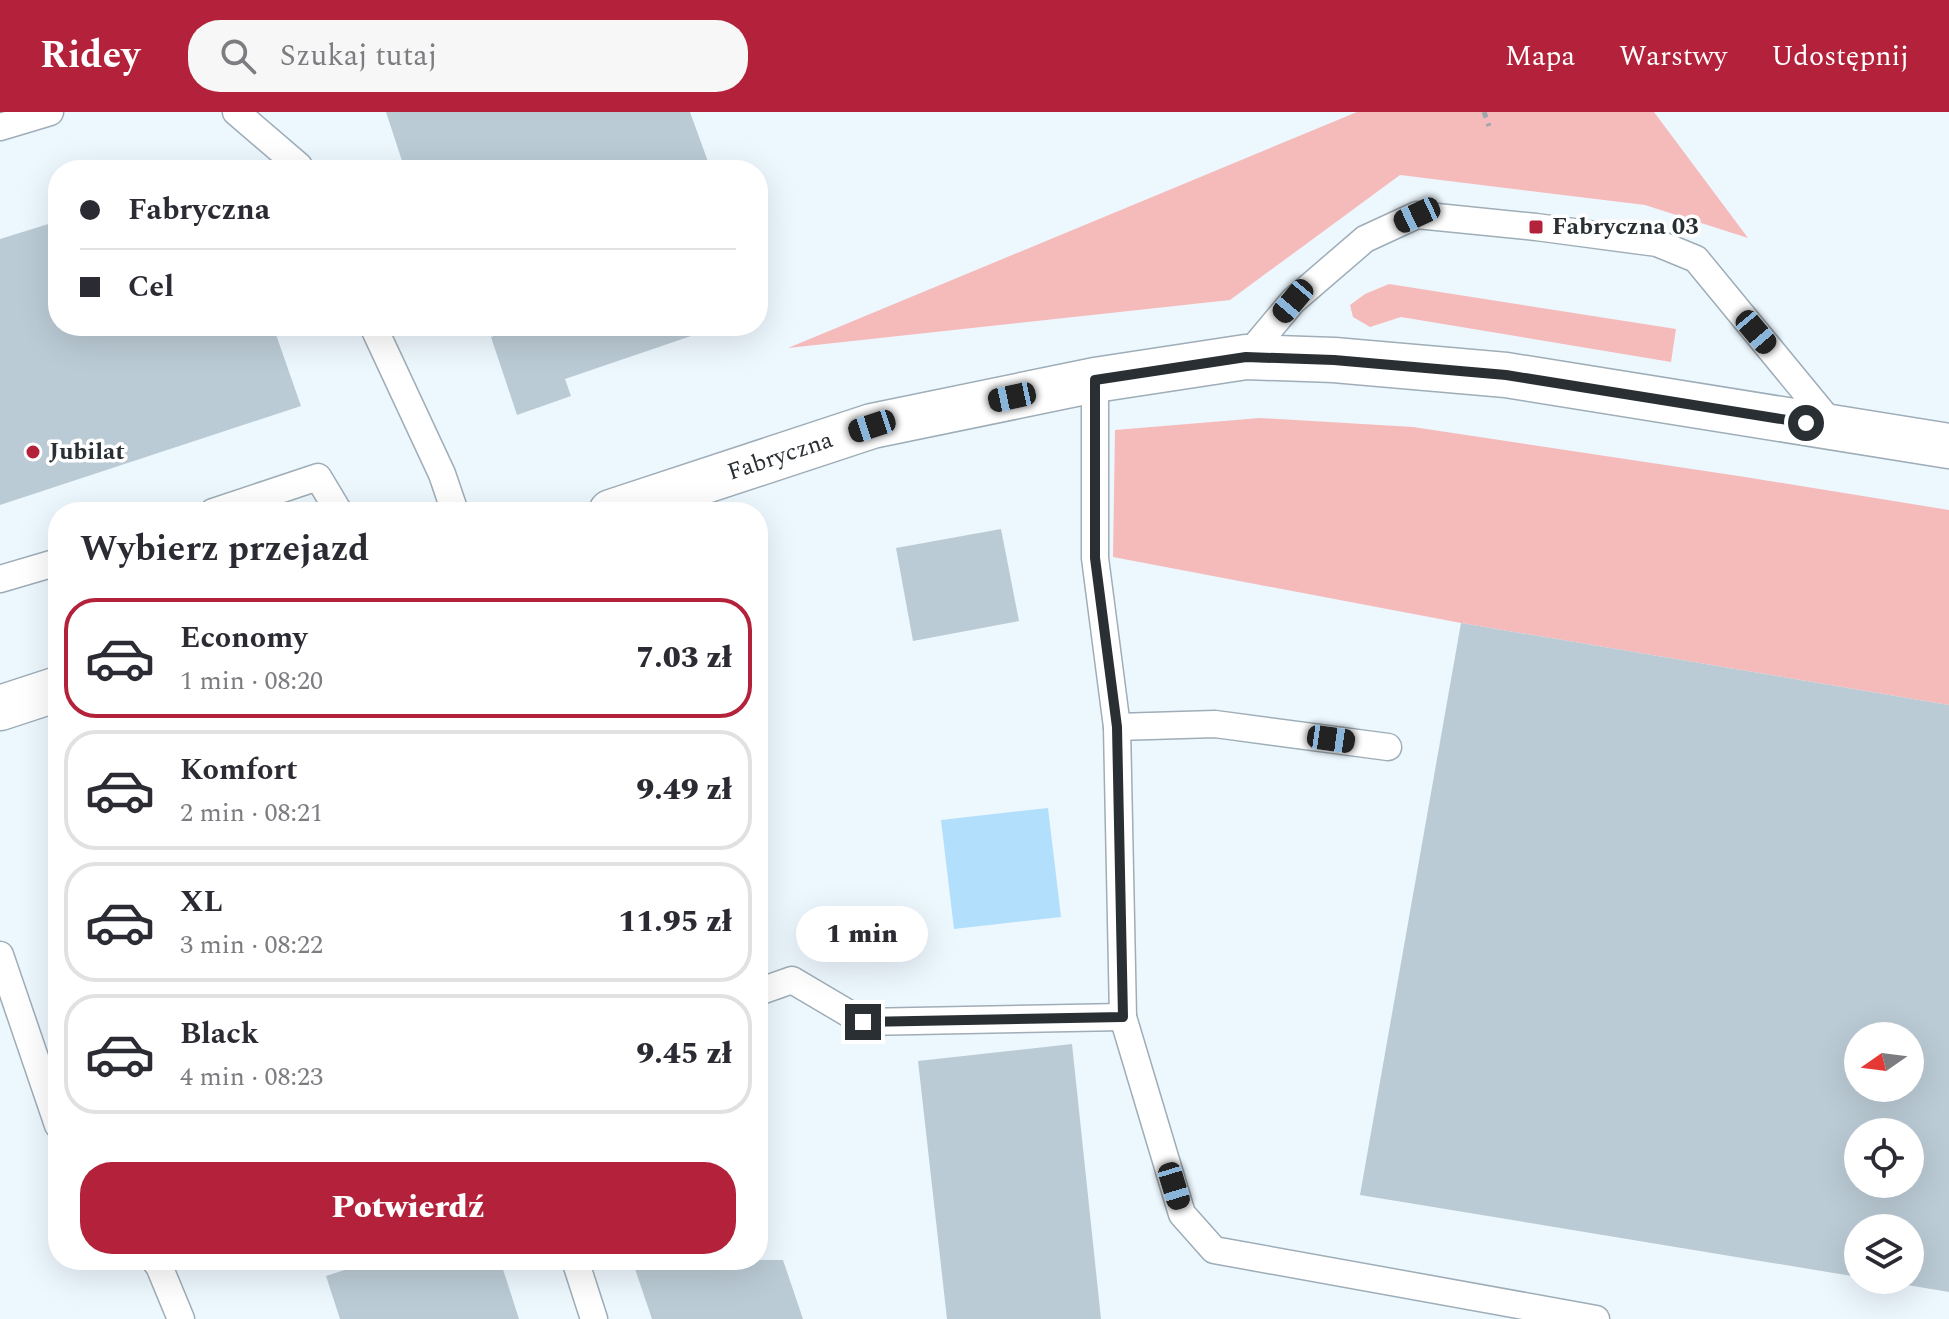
<!DOCTYPE html>
<html lang="pl">
<meta charset="utf-8">
<style>
body{margin:0;font-family:Spectral,serif;background:#f7f7f7;color:#2b2b33;height:100vh;display:flex;flex-direction:column;font-size:30px;white-space:nowrap}
*{box-sizing:border-box;margin:0}
p{font-size:26px;color:#7c7c81}
.icon{flex:none;width:44px;height:44px;fill:none;stroke:currentColor;stroke-width:2;stroke-linecap:round;stroke-linejoin:round}
.map{position:relative;flex:1;overflow:hidden}
.drawer{position:absolute;left:48px;top:390px;width:720px;height:768px;display:flex;flex-direction:column;background:#fff;border-radius:32px;box-shadow:0 8px 32px #0002}
.drawer>*{flex:none}
.top-card{position:absolute;left:48px;top:48px;width:720px;height:176px;border-radius:32px;box-shadow:0 8px 32px #0002;display:grid;align-content:center;height:176px;padding:0 32px;background:#fff}
.needle{width:52px;rotate:256deg}
.controls{position:absolute;left:1844px;top:910px;display:grid;gap:16px}
.controls a{display:grid;place-items:center;width:80px;height:80px;border-radius:50%;background:#fff;box-shadow:0 8px 32px #0002;font-size:40px}
.end{position:absolute;width:36px;height:36px;margin:-18px;border:10px solid #292f33;background:#fff;box-shadow:0 0 0 4px #fff}
.from{border-radius:50%}
.bubble{position:absolute;height:56px;border-radius:28px;background:#fff;box-shadow:0 8px 32px #0002;font-size:26px;font-weight:800;line-height:56px;text-align:center}
.car{position:absolute;width:24px;height:48px;margin:-24px -12px;border-radius:10px;box-shadow:0 0 6px 2px #0007;background:linear-gradient(#222 24%,#8ab4d8 0 40%,#222 0 76%,#8ab4d8 0 86%,#222 0)}
.top-card b{display:flex;align-items:center;gap:28px;height:76px;font-size:30px}
.top-card b+b{border-top:2px solid #e1e1e2}
.top-card i{width:20px;height:20px;background:#2b2b33}
ul{padding:0;list-style:none}
li{display:flex;align-items:center;gap:24px;height:120px;margin:0 16px 12px;padding:0 16px;border:4px solid #e1e1e2;border-radius:32px}
li div{flex:1}
li b{display:block;font-size:30px}
li em{font-style:normal;font-weight:800}
li.current{border-color:#b3213a}
li>.icon{width:72px;height:72px;stroke-width:1.5}
h2{padding:0 32px;font-size:36px;line-height:96px}
.primary-button{display:flex;gap:16px;margin-top:auto;padding:16px 32px}
.primary-button a{flex:1;height:92px;border-radius:32px;background:#b3213a;color:#fff;font-size:32px;font-weight:800;line-height:92px;text-align:center}
header{display:flex;align-items:center;gap:48px;box-sizing:border-box;height:112px;padding:0 40px;background:#b3213a;color:#fff}
header strong{font-size:38px}
nav{display:flex;gap:44px;margin-inline-start:auto;font-size:28px}
.search{width:560px;height:72px;background:#f7f7f7;display:flex;align-items:center;gap:20px;box-sizing:border-box;padding:0 28px;border-radius:32px;color:#7c7c81;font-size:30px}
.map>svg:first-child{display:block}
.green{fill:#f5bbbb}
.water{fill:#b2dffb}
.building{fill:#bbcbd5;fill-rule:evenodd}
.lines{fill:none;stroke-linecap:round;stroke-linejoin:round}
.service-casing{stroke:#9eadb7;stroke-width:29}
.minor-casing{stroke:#9eadb7;stroke-width:47}
.path{stroke:#9fa8ad;stroke-width:5;stroke-dasharray:6 6;stroke-linecap:butt}
.service{stroke:#fff;stroke-width:26}
.minor{stroke:#fff;stroke-width:44}
.route{stroke:#292f33;stroke-width:10}
.poi-dot{fill:#b3213a;stroke:#fff;stroke-width:3}
.labels{text-anchor:middle;dominant-baseline:central;stroke-width:7;stroke-linejoin:round;paint-order:stroke}
.poi-label{font-size:24px;font-weight:bold;fill:#292f33;stroke:#fff;text-anchor:start}
.street-label{font-size:24px;fill:#292f33;stroke:#fff}
</style>
<header>
<strong>Ridey</strong>
<div class="search"><svg class="icon" aria-label="search" viewBox="0 0 24 24"><circle cx="10" cy="10" r="6"/><path d="M15 15l6 6"/></svg>Szukaj tutaj</div>
<nav><a>Mapa</a><a>Warstwy</a><a>Udostępnij</a></nav>
</header>
<div class="map">
<svg width="1949" height="1207" viewBox="0 0 1949 1207">
<rect width="100%" height="100%" fill="#edf7fe"/>
<g class="green">
<path d="M1357,0H1654L1748,126L1645,93L1400,63L1230,188L788,236Z"/>
<path d="M1389,172L1676,217L1671,250L1401,205L1370,215L1353,205L1350,193L1365,182Z"/>
<path d="M1260,306L1413,315L1745,365L1949,398V593L1461,511L1113,445L1115,318Z"/>
</g>
<path class="water" d="M1048,696L1061,805L954,817L941,708Z"/>
<g class="building">
<path d="M386,0H690L711,58H405Z"/>
<path d="M58,109V214H273L301,294L0,393V127Z"/>
<path d="M520,214H693L694,223L565,267L571,284L517,303L491,225Z"/>
<path d="M1001,417L1019,509L913,529L896,436Z"/>
<path d="M1461,511L1949,593V1180L1877,1168H1910V1116H1858V1165L1360,1083ZM1858,924H1910V976H1858ZM1858,1020H1910V1072H1858Z"/>
<path d="M1072,932L1101,1207H947L918,949Z"/>
<path d="M375,1148H500L519,1207H340L326,1164Z"/>
<path d="M632,1148H783L803,1207H652Z"/>
</g>
<g class="lines">
<defs>
<g id="service">
<path d="M236,0L299,54L300,58"/>
<path d="M0,15L50,0"/>
<path d="M373,214L442,362L455,400"/>
<path d="M1246,245L1293,189L1365,127L1417,103L1536,115L1657,131L1696,147L1835,316"/>
<path d="M1095,268V446L1117,615L1215,612L1388,635"/>
<path d="M213,400L318,365L339,400"/>
<path d="M0,467L58,450"/>
<path d="M1117,615L1123,905L1182,1102L1214,1138L1596,1207"/>
<path d="M0,843L58,1013"/>
<path d="M758,880L792,868L863,910L1123,905"/>
<path d="M154,1148L159,1154L181,1207"/>
<path d="M575,1148L594,1207"/>
</g>
<g id="minor">
<path id="s1" d="M611,400L872,314L1095,268L1246,245L1334,248L1506,263L1949,334"/>
<path d="M0,596L58,577"/>
</g>
</defs>
<use href="#service" class="service-casing"/>
<use href="#minor" class="minor-casing"/>
<path class="path" d="M1484,0L1489,14"/>
<use href="#service" class="service"/>
<use href="#minor" class="minor"/>
</g>
<g class="lines">
<path class="route" d="M863,910L1123,905L1117,615L1095,446V268L1246,245L1334,248L1506,263L1806,311"/>
</g>
<g class="poi-dot">
<rect x="1528" y="107" width="16" height="16" rx="4"/>
<circle cx="33" cy="340" r="8"/>
</g>
<g class="labels">
<g class="poi-label">
<text x="1552" y="115">Fabryczna 03</text>
<text x="49" y="340">Jubilat</text>
</g>
<g class="street-label">
<text stroke="none"><textPath href="#s1" startOffset="178">Fabryczna</textPath></text>
</g>
</g>
</svg>
<div class="controls">
<a><svg class="needle" viewBox="-14 -14 28 28"><path d="M0-13l5 13h-10z" fill="#e53935"/><path d="M0 13l5-13h-10z" fill="#7c7c81"/></svg></a>
<a><svg class="icon" aria-label="locate" viewBox="0 0 24 24"><circle cx="12" cy="12" r="6"/><path d="M12 2v4M12 18v4M2 12h4M18 12h4"/></svg></a>
<a><svg class="icon" aria-label="layers" viewBox="0 0 24 24"><path d="M12 4l9 5-9 5-9-5zM3 14l9 5 9-5"/></svg></a>
</div>
<i class="end from" style="left:1806px;top:311px"></i>
<i class="end" style="left:863px;top:910px"></i>
<div class="bubble" style="left:796px;top:794px;width:132px">1 min</div>
<i class="car" style="left:1417px;top:103px;rotate:245deg"></i>
<i class="car" style="left:1293px;top:189px;rotate:220deg"></i>
<i class="car" style="left:1756px;top:220px;rotate:140deg"></i>
<i class="car" style="left:1012px;top:285px;rotate:258deg"></i>
<i class="car" style="left:872px;top:314px;rotate:252deg"></i>
<i class="car" style="left:1331px;top:627px;rotate:98deg"></i>
<i class="car" style="left:1174px;top:1074px;rotate:163deg"></i>
<div class="top-card">
<b><i class="from"></i>Fabryczna</b>
<b><i></i>Cel</b>
</div>
<section class="drawer">
<h2>Wybierz przejazd</h2>
<ul>
<li class="current"><svg class="icon" aria-label="car" viewBox="0 0 24 24"><path d="M5 17H2v-5l4-1 3-4h7l3 4 3 1v5h-3M9 17h6M6 11h13"/><circle cx="7" cy="17" r="2"/><circle cx="17" cy="17" r="2"/></svg><div><b>Economy</b><p>1 min · 08:20</p></div><em>7.03 zł</em></li>
<li><svg class="icon" aria-label="car" viewBox="0 0 24 24"><path d="M5 17H2v-5l4-1 3-4h7l3 4 3 1v5h-3M9 17h6M6 11h13"/><circle cx="7" cy="17" r="2"/><circle cx="17" cy="17" r="2"/></svg><div><b>Komfort</b><p>2 min · 08:21</p></div><em>9.49 zł</em></li>
<li><svg class="icon" aria-label="car" viewBox="0 0 24 24"><path d="M5 17H2v-5l4-1 3-4h7l3 4 3 1v5h-3M9 17h6M6 11h13"/><circle cx="7" cy="17" r="2"/><circle cx="17" cy="17" r="2"/></svg><div><b>XL</b><p>3 min · 08:22</p></div><em>11.95 zł</em></li>
<li><svg class="icon" aria-label="car" viewBox="0 0 24 24"><path d="M5 17H2v-5l4-1 3-4h7l3 4 3 1v5h-3M9 17h6M6 11h13"/><circle cx="7" cy="17" r="2"/><circle cx="17" cy="17" r="2"/></svg><div><b>Black</b><p>4 min · 08:23</p></div><em>9.45 zł</em></li>
</ul>
<div class="primary-button"><a>Potwierdź</a></div>
</section>
</div>
